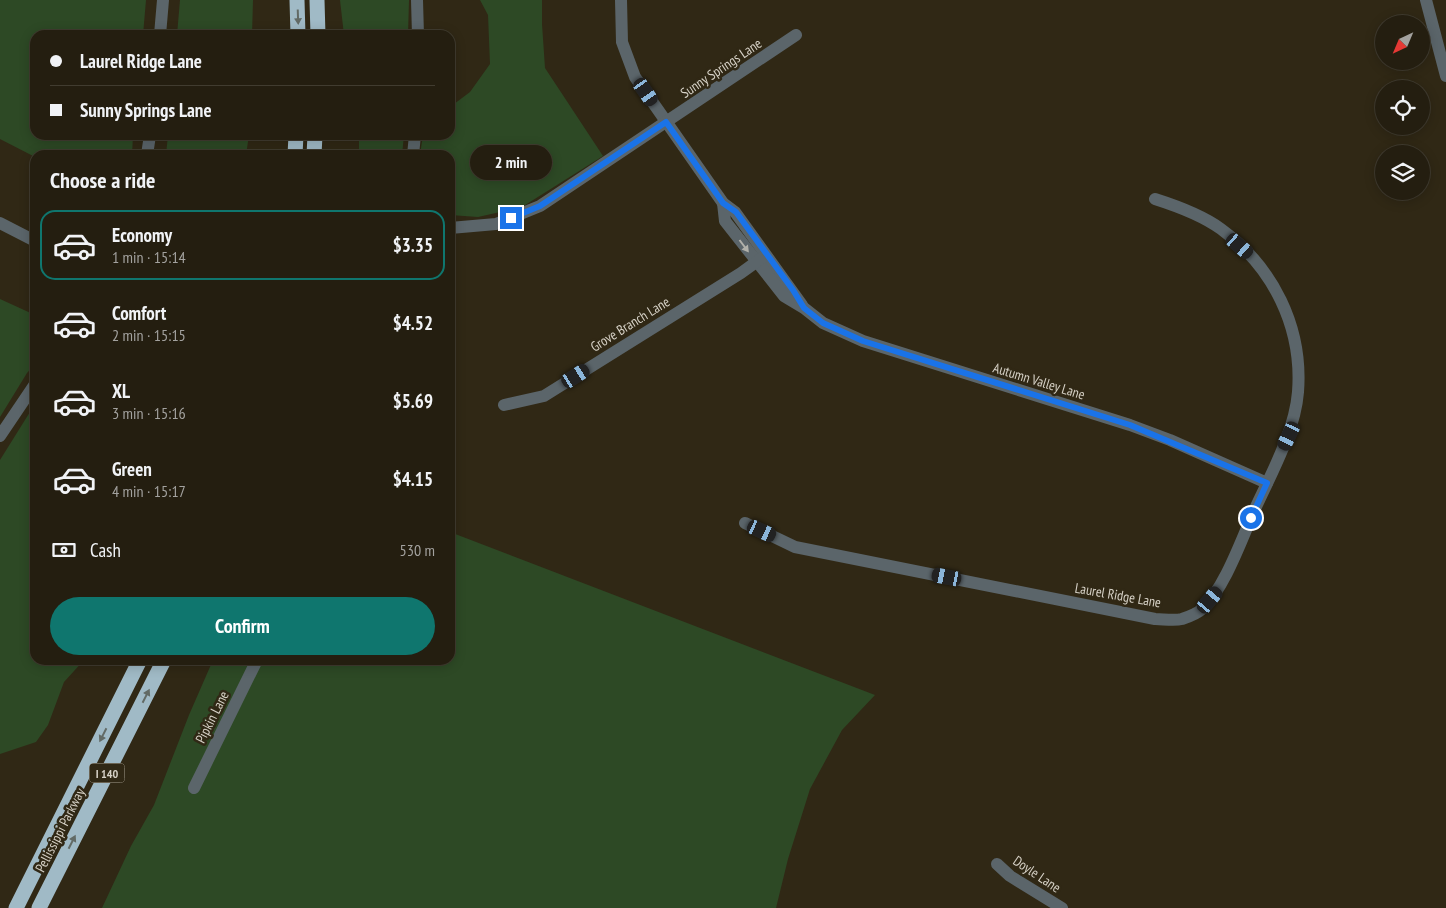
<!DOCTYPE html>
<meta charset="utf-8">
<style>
body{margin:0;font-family:"PT Sans Narrow",sans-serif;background:#2c2719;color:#f1f3f6;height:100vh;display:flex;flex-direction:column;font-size:19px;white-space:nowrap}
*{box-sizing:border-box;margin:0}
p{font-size:16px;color:#a3a29f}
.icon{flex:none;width:28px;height:28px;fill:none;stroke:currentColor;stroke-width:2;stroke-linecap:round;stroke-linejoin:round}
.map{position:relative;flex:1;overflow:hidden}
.drawer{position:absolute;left:30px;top:150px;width:425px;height:515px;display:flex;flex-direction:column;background:#241e10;border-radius:15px;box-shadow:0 2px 12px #0003,0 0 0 1px #413c30}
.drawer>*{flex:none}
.banner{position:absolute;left:30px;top:30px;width:425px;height:110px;border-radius:15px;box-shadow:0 2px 12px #0003,0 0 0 1px #413c30;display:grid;align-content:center;height:110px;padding:0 20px;background:#241e10}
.needle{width:32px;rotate:224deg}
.controls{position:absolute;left:1375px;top:15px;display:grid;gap:10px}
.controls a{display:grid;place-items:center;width:55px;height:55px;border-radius:50%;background:#241e10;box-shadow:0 2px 12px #0003,0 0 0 1px #413c30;font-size:25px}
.end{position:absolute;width:22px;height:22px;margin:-11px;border:6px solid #1a73e8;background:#fff;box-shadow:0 0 0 2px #fff}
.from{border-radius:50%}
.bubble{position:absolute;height:35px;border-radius:18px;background:#241e10;box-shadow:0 2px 12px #0003,0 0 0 1px #413c30;font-size:16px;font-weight:700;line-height:35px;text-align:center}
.car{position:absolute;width:15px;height:30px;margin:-15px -8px;border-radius:6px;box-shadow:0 0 4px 1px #0007;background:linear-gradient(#222 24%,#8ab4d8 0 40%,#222 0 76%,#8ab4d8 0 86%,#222 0)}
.banner b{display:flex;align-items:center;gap:18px;height:48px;font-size:19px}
.banner b+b{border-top:1px solid #413c30}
.banner i{width:12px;height:12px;background:#f1f3f6}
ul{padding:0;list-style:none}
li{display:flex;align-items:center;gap:15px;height:70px;margin:0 10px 8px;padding:0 10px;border:2px solid transparent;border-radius:15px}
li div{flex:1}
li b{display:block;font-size:19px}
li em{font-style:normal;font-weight:700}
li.selected{border-color:#0f766e}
li>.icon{width:45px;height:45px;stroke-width:1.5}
h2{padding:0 20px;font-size:22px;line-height:60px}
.pay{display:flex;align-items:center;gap:12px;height:55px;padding:0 20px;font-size:19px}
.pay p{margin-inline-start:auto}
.button{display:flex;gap:10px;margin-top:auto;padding:10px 20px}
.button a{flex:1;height:58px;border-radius:30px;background:#0f766e;color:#fff;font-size:20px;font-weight:700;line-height:58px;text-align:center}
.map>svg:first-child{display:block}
.green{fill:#2d4925}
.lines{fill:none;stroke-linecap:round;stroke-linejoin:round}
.minor{stroke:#5b656a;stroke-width:12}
.highway{stroke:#a0bac6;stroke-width:15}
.oneway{fill:#626a65}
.oneway2{fill:#b1b1aa}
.route{stroke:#1a73e8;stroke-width:6}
.labels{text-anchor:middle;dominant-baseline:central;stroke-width:5;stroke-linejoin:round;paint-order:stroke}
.shield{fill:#302815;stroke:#a49e91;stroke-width:1}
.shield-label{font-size:12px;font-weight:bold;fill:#d6d1c6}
.street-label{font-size:14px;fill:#d6d1c6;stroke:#302815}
</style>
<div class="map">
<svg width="1446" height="908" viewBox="0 0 1446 908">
<rect width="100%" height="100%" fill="#302815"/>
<g class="green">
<path d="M0,0H146L143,35H35V135H133L132,155H35V157L0,139Z"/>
<path d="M180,0H253L252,35H177Z"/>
<path d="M340,0H409L408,35H344Z"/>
<path d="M480,0H542V24L545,68L603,156L522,207L478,217L450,215V155H420L423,135H450V107L470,92L490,64L488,15Z"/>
<path d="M168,135H249L246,155H166Z"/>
<path d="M359,135H404L402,155H359Z"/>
<path d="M0,299L35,315V364L27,373L0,417Z"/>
<path d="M35,404V660H84L64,682L48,725L36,742L0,754V460Z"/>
<path d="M450,532L875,695L842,730L810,789L788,859L776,908H102L131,846L154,805L189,715L213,660H450Z"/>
</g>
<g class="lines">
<g class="minor">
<path d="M417,0L418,35"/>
<path d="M621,0L622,42L635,77L723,203L735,212L802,305"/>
<path d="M1426,0L1446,76"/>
<path d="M160,35L163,0"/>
<path d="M147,155L150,135"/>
<path d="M413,155L415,135"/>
<path d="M723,203L725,221L784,296L804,308L823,323L863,341L1130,425L1170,440L1267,483"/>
<path d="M0,223L35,241"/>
<path d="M450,228L496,224L540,206L796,35"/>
<path d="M504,405L544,396L741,273L763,257"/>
<path d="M0,436L35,384"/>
<path d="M745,523L795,547L1155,619C1163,619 1174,621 1182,619C1188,617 1198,613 1202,609C1225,588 1242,538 1255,509C1271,474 1295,431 1298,392C1303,327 1273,267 1221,229C1202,215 1177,206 1155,199"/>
<path d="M194,788L257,660"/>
<path d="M997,864L1010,876L1062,908"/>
</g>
<g class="highway">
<path d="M297,0L298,35"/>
<path d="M317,0L318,35"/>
<path d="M295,155L296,135"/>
<path d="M314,155L315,135"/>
<path d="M16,908L140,660"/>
<path d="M39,908L164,660"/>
</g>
</g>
<defs><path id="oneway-solid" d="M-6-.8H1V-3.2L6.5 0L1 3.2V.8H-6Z" transform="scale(1.25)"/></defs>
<g class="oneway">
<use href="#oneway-solid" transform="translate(298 17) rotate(88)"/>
<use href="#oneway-solid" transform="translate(146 696) rotate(-63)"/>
<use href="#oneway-solid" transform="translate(103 735) rotate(117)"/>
<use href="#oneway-solid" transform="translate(72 842) rotate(-63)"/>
</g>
<use class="oneway2" href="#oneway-solid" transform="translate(744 246) rotate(53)"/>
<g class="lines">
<path class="route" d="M511,218L540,206L666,122L723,203L736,212L793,290L804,308L823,323L863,341L1130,425L1267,483L1251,518"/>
</g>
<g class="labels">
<rect class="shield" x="89.5" y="763.5" width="35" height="19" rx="4"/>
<g class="shield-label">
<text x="107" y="773">I 140</text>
</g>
<g class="street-label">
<text transform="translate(721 68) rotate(-34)">Sunny Springs Lane</text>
<text transform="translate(630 324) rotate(-32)">Grove Branch Lane</text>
<text transform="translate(1039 381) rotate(17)">Autumn Valley Lane</text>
<text transform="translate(1118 595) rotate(10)">Laurel Ridge Lane</text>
<text transform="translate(212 717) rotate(-63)">Pipkin Lane</text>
<text transform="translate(60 830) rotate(-63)">Pellissippi Parkway</text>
<text transform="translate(1037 874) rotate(34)">Doyle Lane</text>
</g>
</g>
</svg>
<div class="controls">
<a><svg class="needle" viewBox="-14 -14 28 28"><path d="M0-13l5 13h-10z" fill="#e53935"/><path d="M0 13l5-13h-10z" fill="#a3a29f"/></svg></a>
<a><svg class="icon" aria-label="locate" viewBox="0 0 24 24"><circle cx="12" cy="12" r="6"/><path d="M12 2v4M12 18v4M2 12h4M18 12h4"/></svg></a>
<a><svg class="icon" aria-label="layers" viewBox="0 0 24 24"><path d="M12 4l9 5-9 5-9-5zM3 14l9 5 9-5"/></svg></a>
</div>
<i class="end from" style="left:1251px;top:518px"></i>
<i class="end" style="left:511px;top:218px"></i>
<div class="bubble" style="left:470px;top:145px;width:82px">2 min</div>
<i class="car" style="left:646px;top:92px;rotate:145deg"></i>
<i class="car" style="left:1240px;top:246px;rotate:131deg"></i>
<i class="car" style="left:576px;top:376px;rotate:58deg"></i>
<i class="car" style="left:1289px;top:436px;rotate:205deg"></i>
<i class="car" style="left:762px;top:531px;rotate:115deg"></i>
<i class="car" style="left:947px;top:577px;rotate:281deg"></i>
<i class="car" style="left:1210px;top:600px;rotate:40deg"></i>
<div class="banner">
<b><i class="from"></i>Laurel Ridge Lane</b>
<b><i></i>Sunny Springs Lane</b>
</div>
<section class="drawer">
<h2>Choose a ride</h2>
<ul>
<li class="selected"><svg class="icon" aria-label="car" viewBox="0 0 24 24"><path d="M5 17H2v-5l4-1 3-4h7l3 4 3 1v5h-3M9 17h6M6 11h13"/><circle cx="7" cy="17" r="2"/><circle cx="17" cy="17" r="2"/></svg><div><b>Economy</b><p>1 min · 15:14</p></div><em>$3.35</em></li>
<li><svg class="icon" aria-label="car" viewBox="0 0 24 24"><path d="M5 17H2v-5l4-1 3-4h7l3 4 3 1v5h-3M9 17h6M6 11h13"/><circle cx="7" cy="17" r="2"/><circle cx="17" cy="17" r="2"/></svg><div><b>Comfort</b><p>2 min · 15:15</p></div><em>$4.52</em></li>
<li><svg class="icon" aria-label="car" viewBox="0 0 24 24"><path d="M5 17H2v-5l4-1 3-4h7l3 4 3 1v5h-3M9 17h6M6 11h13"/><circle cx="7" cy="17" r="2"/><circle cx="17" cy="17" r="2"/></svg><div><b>XL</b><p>3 min · 15:16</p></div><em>$5.69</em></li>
<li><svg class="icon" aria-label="car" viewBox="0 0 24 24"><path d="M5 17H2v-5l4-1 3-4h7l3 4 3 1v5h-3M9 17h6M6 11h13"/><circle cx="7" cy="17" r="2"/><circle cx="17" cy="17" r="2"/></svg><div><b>Green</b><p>4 min · 15:17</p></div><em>$4.15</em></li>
</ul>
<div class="pay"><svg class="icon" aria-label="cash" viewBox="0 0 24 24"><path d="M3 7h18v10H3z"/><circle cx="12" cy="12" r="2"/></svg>Cash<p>530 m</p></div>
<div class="button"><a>Confirm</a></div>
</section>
</div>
